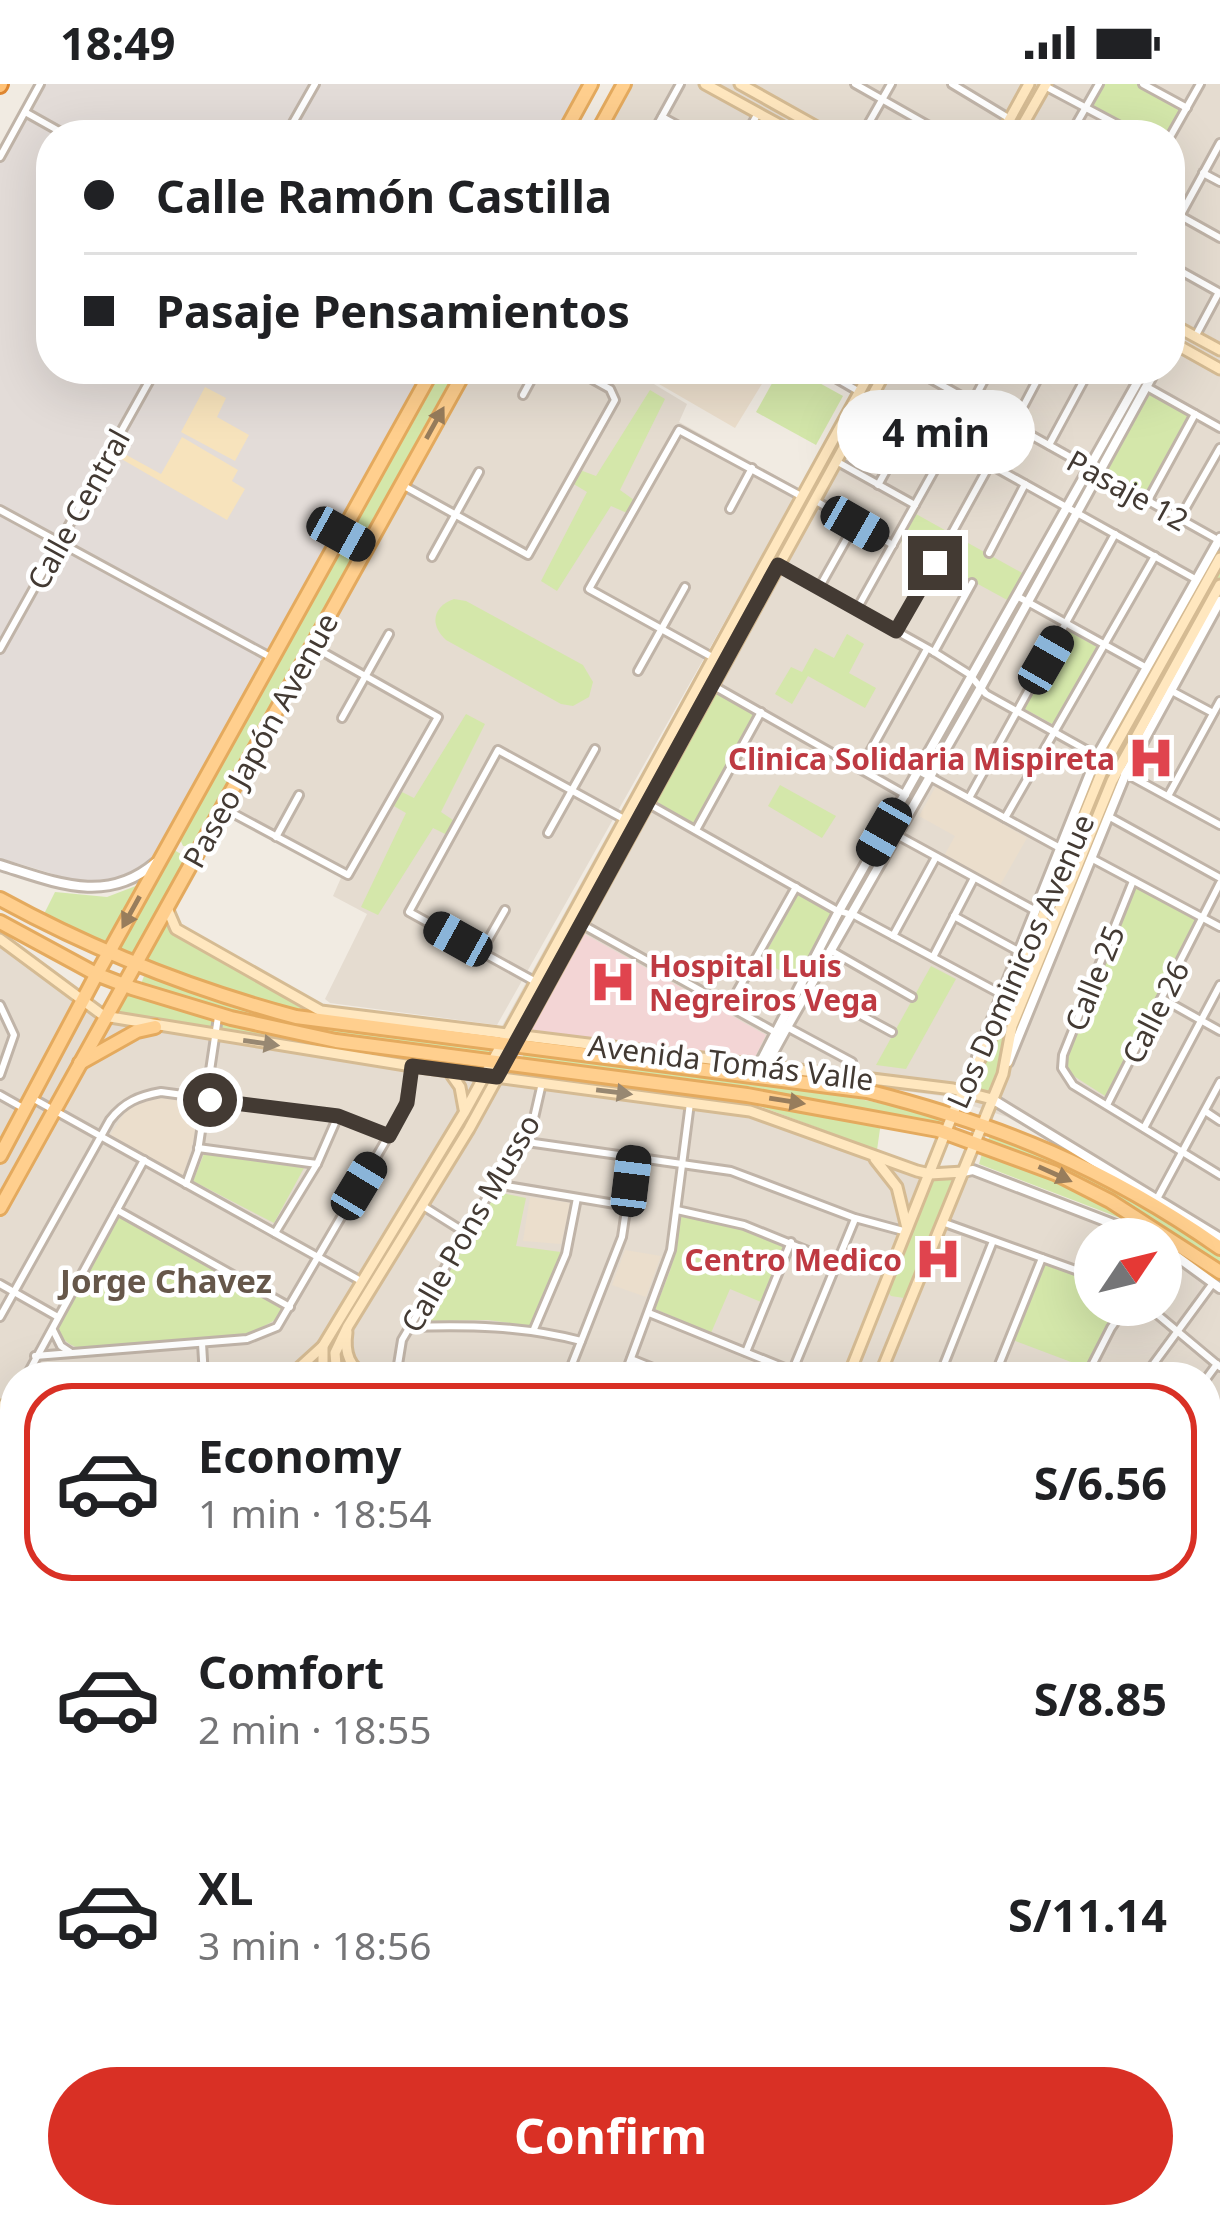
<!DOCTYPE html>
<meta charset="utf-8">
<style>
body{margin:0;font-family:"Noto Sans",sans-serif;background:#f6f6f6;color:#202124;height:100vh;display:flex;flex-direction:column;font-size:45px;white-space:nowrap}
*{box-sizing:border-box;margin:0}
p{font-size:39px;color:#757577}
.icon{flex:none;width:66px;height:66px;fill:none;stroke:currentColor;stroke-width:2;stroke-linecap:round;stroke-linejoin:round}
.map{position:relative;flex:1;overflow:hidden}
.sheet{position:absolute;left:0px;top:1278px;width:1221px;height:867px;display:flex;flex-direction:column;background:#fff;border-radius:48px 48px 0 0;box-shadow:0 12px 48px #0002}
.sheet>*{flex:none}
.hud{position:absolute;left:36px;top:36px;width:1149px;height:264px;border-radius:48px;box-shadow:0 12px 48px #0002;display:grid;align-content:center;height:264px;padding:0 48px;background:#fff}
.needle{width:78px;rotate:55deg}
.controls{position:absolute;left:1074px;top:1134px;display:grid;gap:24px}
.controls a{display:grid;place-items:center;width:108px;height:108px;border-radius:50%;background:#fff;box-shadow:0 12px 48px #0002;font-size:60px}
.end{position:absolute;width:54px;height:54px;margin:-27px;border:15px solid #433a33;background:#fff;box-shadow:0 0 0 6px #fff}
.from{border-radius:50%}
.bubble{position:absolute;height:84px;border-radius:42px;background:#fff;box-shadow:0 12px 48px #0002;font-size:39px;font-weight:700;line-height:84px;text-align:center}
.car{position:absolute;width:36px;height:72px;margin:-36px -18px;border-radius:15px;box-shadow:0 0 9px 3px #0007;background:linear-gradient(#222 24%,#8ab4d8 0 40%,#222 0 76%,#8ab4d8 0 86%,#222 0)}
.hud b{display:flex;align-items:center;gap:42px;height:114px;font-size:45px}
.hud b+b{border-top:3px solid #e0e0e0}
.hud i{width:30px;height:30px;background:#202124}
ul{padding:21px 0 0;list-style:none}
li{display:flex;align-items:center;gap:36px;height:198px;margin:0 24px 18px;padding:0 24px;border:6px solid transparent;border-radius:48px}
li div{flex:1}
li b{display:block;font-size:45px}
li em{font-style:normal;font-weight:700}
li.selected{border-color:#d93025}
li>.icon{width:108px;height:108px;stroke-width:1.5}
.button{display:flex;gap:24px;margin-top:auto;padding:24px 48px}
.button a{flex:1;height:138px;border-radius:72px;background:#d93025;color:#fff;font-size:48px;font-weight:700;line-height:138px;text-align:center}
.status{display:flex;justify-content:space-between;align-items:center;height:84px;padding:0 60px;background:#fff;direction:ltr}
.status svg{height:33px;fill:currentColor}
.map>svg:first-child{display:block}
.residential{fill:#e5dcd0;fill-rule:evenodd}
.industrial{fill:#e3dcd8}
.education{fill:#ebdecc}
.medical{fill:#f3d5d5}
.green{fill:#d4e7aa}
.sand{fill:#f7e3bc}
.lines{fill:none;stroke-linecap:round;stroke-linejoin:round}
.minor-casing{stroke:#c0b4a8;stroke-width:12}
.tertiary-casing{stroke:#c0b4a8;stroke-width:14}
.secondary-casing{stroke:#d5bb93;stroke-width:15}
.primary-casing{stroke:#e4aa5e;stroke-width:18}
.trunk-casing{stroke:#de8630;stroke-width:18}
.minor{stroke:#fff;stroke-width:6}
.tertiary{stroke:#fff;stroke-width:8}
.secondary{stroke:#ffe7bf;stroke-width:9}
.primary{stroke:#ffcf8e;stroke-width:12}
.trunk{stroke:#ffc277;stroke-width:12}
.oneway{fill:#987d5c}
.oneway2{fill:#988872}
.route{stroke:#433a33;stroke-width:15}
.labels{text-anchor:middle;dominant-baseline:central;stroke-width:9;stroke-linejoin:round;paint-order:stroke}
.street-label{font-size:30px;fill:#433a33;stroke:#fff}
.health-label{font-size:30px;font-weight:bold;fill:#be3a42;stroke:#fff;text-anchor:end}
.neighbourhood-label{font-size:33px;font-weight:bold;fill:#66574a;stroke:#fff}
</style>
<div class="status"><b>18:49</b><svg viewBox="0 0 49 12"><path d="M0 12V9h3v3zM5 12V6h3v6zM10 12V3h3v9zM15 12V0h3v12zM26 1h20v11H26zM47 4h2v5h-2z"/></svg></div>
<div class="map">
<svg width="1220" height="2144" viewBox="0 0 1220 2144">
<rect width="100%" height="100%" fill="#f1ebe2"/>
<g class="residential">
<path d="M620,0H1220V1159L1184,1133L1007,1033L942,1012L509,955L501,944L747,498L497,941L330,919L325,915L367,830L333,812L344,787L231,724L475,285H592L613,296L629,285L687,320L679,338L800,405L853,310L810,285H1170V51H594Z"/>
<path d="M0,851L111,932L300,963L742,1021L879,1072L927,1086L982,1085L1113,1133L1159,1155H1095V1221H1161V1157L1220,1200V2144H0ZM15,1293H1206V2130H15Z"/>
</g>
<path class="industrial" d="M42,0H585L556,51H51V285H426L165,764L133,791L112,800L83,799L0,774V77Z"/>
<g class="education">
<path d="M633,285H771L735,344Z"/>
<path d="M936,702L1027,754L999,803L944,772L955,752L919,732Z"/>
<path d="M162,1013L198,1021L195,1051L183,1093L110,1051L126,1027L140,1017Z"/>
<path d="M530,1113L571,1119L561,1160L523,1157Z"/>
<path d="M625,1166L661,1172L646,1213L612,1201Z"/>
</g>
<path class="medical" d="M581,848L766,951L755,973L527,948Z"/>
<g class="green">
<path d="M1104,0H1137L1181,24L1166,51H1144L1092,22Z"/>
<path d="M443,285H456L367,447L361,452L354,441Z"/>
<path d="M780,285H794L843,312L816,361L756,328Z"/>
<path d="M872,285H887L519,951L506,948Z"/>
<path d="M650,306L665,315L620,406L634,416L627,429L611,422L557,507L541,497L587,408L572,399L580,386L596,392Z"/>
<path d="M1148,309L1190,331L1147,410L1105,388Z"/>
<path d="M916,430L1024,490L1009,517L901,458Z"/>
<path d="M349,464L355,474L195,762H183L180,755L342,465Z"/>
<path d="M1220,481V495L1111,693L991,1009L970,1003L1107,692Z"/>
<path d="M454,515L466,517L583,581L593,598L589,613L573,622L561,620L446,556C429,541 433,522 454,515Z"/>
<path d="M1066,546L1099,564L1056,642L1023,624Z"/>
<path d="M847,550L864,560L849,589L876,604L865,624L808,592L792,620L775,610L791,583L802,588L815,564L834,574Z"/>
<path d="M713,606L754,630L693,740L652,718Z"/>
<path d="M466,630L485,640L441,728L456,738L447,751L433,744L378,831L361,823L406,729L392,721L400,707L414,714Z"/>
<path d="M780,701L836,732L822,754L768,722Z"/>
<path d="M174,766L188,774L132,877L118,869Z"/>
<path d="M141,800L104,862L44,830L55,808L107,813Z"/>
<path d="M1134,802L1199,838L1105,1012L1069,989L1066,969Z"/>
<path d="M798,810L834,830L798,897L762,876Z"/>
<path d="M166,838L172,846L306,927L232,911L145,881Z"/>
<path d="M931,882L956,895L906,985L876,981Z"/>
<path d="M144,892L284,934L489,964L490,970L286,942L228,929L141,900Z"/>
<path d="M127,907L321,960V965L118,930Z"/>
<path d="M525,968L802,1003L946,1033L944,1041L827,1017L521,976Z"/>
<path d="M730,1016L881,1038L877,1066L759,1022Z"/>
<path d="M992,1047L1109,1100L1220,1171V1183C1153,1126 1068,1091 988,1056Z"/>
<path d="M983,1066L1070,1103L1141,1142L979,1080Z"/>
<path d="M204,1070L304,1084L274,1139L193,1097Z"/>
<path d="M956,1094L909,1210L904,1214L891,1212L887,1207L933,1095Z"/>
<path d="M497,1108L526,1114L516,1162L561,1168L532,1242L488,1236L426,1237L423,1227Z"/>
<path d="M119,1131L282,1224L275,1236L250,1250L78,1264C66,1259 60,1254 58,1241Z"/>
<path d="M681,1131L725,1140L786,1160L761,1218L730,1205L711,1249L655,1225L670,1187Z"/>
<path d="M1044,1179L1095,1198V1221H1124L1101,1253L1087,1284L1013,1256Z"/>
</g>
<g class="sand">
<path d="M205,303L226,314L217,333L249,351L235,377L181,348Z"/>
<path d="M182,353L238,386L232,397L245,405L227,436L118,373L121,368L161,390Z"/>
</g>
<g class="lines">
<defs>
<g id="minor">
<path d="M855,0L945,51"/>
<path d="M952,0L1010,35"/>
<path d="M1143,0L1187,24"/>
<path d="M1045,2L1137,51"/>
<path d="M25,28L66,51"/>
<path d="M662,33L695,51"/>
<path d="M286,51L315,0"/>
<path d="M652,51L680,0"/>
<path d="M746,51L758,29"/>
<path d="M862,51L891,0"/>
<path d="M1070,51L1099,0"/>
<path d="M1170,53L1200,0"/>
<path d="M0,73L40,0"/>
<path d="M1203,89L1220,98"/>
<path d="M1170,126L1220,154"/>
<path d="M1180,132L1220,59"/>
<path d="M1170,181L1220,209"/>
<path d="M1196,251L1218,210"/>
<path d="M820,285L858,307"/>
<path d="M913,285L1218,456"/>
<path d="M1115,285L1138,298"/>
<path d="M1147,303L1220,344"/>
<path d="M523,311L537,285"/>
<path d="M871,314L1197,496"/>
<path d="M972,319L990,285"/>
<path d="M1013,342L1043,285"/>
<path d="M1049,361L1090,285"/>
<path d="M836,377L915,421"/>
<path d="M878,401L913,338"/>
<path d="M404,402L528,471L615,316L610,305L574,285"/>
<path d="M814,416L893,461"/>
<path d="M1148,416L1195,330"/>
<path d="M730,425L752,384"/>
<path d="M0,426L272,574"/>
<path d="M1180,434L1220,364"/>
<path d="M952,449L990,380"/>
<path d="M989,469L1025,400"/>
<path d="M432,473L479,388"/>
<path d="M778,481L934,568L969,590L986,610L1097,672"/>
<path d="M819,504L855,440"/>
<path d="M1017,512L1147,584"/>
<path d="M857,525L950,358"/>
<path d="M896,547L935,479"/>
<path d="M0,565L156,285"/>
<path d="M934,568L972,499"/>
<path d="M712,573L589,505L679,346L801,412"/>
<path d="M638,587L685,503"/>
<path d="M712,601L906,711"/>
<path d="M1170,606L1213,629"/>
<path d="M342,634L389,550"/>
<path d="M861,684L927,565"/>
<path d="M919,687L1060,764"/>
<path d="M1123,688L1220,741"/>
<path d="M1168,712L1220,617"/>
<path d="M969,714L1115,450"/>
<path d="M647,719L836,826L856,832L1001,910"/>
<path d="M223,724L348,791L438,633L312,562"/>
<path d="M1108,732L1220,794"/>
<path d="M1005,734L1155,472"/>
<path d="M696,746L761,628"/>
<path d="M548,749L595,665"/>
<path d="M895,750L1034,826"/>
<path d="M276,753L299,711"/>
<path d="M1091,774L1220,843"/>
<path d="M1133,797L1063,971L1062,984L1073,1001L1220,1091"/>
<path d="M954,832L1018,867"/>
<path d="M583,841L775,948"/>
<path d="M893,852L936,773"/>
<path d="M830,866L912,913"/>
<path d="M481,868L505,826"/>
<path d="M933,873L974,794"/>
<path d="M534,897L409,828L498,666L622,734"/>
<path d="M809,903L892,948"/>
<path d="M1163,915L1220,947"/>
<path d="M0,921L14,951L0,991"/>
<path d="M729,922L796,803"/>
<path d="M787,943L852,978"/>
<path d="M0,1011L23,1024"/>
<path d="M32,1014L361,1197"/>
<path d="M1107,1021L1220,799"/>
<path d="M1205,1027L1220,1037"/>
<path d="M1144,1044L1220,901"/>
<path d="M520,1057L731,1087L855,1134L907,1148"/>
<path d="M198,1064L317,1080"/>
<path d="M186,1100L198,1067L218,933"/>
<path d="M495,1100L627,1122"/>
<path d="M1158,1113L1220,998"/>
<path d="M423,1122L466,1149"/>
<path d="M117,1126L290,1223"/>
<path d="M677,1126L744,1141L835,1178"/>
<path d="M942,1138L1095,1193"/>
<path d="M275,1149L317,1080L338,1032"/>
<path d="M0,1200L58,1233"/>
<path d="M1146,1221L1220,1283"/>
<path d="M649,1229L792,1287"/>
<path d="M0,1233L110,1036C124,1018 139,1012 161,1008L338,1032L389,1052"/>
<path d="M409,1243C469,1241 523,1242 581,1257"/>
<path d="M534,1245L566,1170L577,1114"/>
<path d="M53,1246L61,1262L70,1268"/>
<path d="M202,1259L204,1293"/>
<path d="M746,1268L791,1158"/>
<path d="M35,1272L247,1255L277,1243L403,1027L413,981"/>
<path d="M631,1275L675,1293"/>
<path d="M26,1293L144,1076"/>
<path d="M396,1293L402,1256L534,1034L542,999"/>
<path d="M567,1293L622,1153L634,1072"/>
<path d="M624,1293L671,1166L690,1019"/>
<path d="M790,1293L855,1135"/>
<path d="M939,1293L993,1157"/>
<path d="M994,1293L1042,1174"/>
<path d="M1086,1293L1111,1244L1127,1221"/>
<path d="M1144,1293L1213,1199"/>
<path d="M1206,1295L1217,1280"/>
<path d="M5,1371L15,1443"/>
<path d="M0,1372L15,1370"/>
<path d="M1206,1390L1220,1396"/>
<path d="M1214,1393L1220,1381"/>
<path d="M1206,1448L1220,1454"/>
<path d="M0,1482L15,1480"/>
<path d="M1206,1508L1220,1514"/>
<path d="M0,1541L15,1650"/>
<path d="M0,1543L15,1541"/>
<path d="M0,1622L15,1620"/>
<path d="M1206,1637L1220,1602"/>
<path d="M0,1654L15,1651"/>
<path d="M1206,1655L1220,1661"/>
<path d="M0,1682L15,1680"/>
<path d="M1206,1707L1220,1713"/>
<path d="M0,1715L15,1712"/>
<path d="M0,1836L15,1826"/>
<path d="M0,1874L15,1863"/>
<path d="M0,1882L15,1904"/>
<path d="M1206,1930L1220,1919"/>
<path d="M0,1932L15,1954"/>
<path d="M4,1991L15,2009"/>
<path d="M0,2059L15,2056"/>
<path d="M1206,2064L1220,2061"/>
<path d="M0,2099L15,2124"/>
<path d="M1206,2114L1220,2111"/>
<path d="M86,2130L94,2144"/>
<path d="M153,2130L161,2144"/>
<path d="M219,2130L228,2144"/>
<path d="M286,2130L294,2144"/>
<path d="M353,2130L361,2144"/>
<path d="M418,2130L426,2144"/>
<path d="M493,2130L495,2144"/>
<path d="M611,2130L614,2144"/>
<path d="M659,2130L662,2144"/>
<path d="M671,2130L673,2144"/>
<path d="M718,2130L720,2144"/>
<path d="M762,2130L764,2144"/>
<path d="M966,2130L978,2144"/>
<path d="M1025,2130L1034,2144"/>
<path d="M1074,2130L1080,2144"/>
<path d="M1136,2131L1139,2144"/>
<path d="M0,2142L54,2130"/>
<path d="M1092,2142L1141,2130"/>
<path d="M837,2144L889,2130"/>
</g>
<g id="tertiary">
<path d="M0,781C55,798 106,821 155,779"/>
<path d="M977,973L1097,672L1220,454"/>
<path d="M1008,978L1126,689L1220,517"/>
<path d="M759,981L839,827L1145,285"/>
<path d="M770,984V974L787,943L980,605L1156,285"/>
<path d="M992,1015L1220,1154"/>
<path d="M963,1088L973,1086L1152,1155"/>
<path d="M1161,1161L1220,1204"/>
<path d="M0,1737L15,1760"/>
<path d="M0,1759L15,1782"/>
<path d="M1206,1786L1220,1783"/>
<path d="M1206,1826L1220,1844"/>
<path d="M1206,1986L1220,2020"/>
<path d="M0,1992L15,1989"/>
<path d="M446,2130L448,2144"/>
</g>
<g id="secondary">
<path d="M705,0L798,51"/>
<path d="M740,0L831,51"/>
<path d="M1001,51L1029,0"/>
<path d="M1017,51L1046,0"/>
<path d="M1170,239L1220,266"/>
<path d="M1170,257L1220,285"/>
<path d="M167,824L176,845L321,927L953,1005L992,1015"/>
<path d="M0,855L104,932L412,982L750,1027L917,1087L930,1090L963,1088"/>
<path d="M448,986L460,1003L464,1025"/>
<path d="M875,1075L897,1103L907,1144"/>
<path d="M347,1248C344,1269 349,1284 368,1293"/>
<path d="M289,1293L323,1262"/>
<path d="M323,1293V1262L464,1029L872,285"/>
<path d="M337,1293L335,1269L348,1242L469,1045L887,285"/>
<path d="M410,1293L461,1289L519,1293"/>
<path d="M848,1293L956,1022L1001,934L1105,680L1220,474"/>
<path d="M879,1293L1003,990L1012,942L1112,697L1220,501"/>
<path d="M0,1322L15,1321"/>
<path d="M0,1338L15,1337"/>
<path d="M1206,1565L1220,1570"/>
<path d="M1206,1578L1220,1584"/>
<path d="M0,1779L15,1770"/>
<path d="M0,1795L15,1785"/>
<path d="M1206,1849L1220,1836"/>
<path d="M1206,1870L1220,1857"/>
<path d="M809,2130L811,2144"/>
<path d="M822,2130L824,2144"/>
<path d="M881,2144L896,2130"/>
<path d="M901,2144L917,2130"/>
</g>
<g id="primary">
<path d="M563,51L591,0"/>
<path d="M596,51L624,0"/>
<path d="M0,815C95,867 191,905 296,933L867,1007C1001,1041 1106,1084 1220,1164"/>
<path d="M0,838L96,890L132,904L231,934L336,957L747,1011L938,1046L1055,1089L1110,1117L1220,1188"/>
<path d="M80,979L137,947L155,943"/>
<path d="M0,1072L93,897L433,285"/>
<path d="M0,1124L466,285"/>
</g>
<path id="trunk" d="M0,2L1,0"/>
</defs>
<use href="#minor" class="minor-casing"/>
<use href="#tertiary" class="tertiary-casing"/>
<use href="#secondary" class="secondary-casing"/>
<use href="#primary" class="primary-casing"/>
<use href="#trunk" class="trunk-casing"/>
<use href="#minor" class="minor"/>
<use href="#tertiary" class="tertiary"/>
<use href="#secondary" class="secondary"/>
<use href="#primary" class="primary"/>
<use href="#trunk" class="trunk"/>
</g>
<defs><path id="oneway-solid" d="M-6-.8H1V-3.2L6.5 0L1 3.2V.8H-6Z" transform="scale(3)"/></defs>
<g class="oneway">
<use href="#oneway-solid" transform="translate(435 339) rotate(-61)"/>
<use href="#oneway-solid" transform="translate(131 828) rotate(119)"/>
<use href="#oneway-solid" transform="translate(787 1017) rotate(9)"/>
<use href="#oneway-solid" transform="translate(1055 1090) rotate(24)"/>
</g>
<g class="oneway2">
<use href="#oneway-solid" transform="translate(261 959) rotate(8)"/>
<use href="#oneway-solid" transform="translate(614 1008) rotate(7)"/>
</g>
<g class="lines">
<path class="route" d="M210,1016L338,1032L389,1052L407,1019L412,982L497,993L778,481L896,547L935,479"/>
</g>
<defs>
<symbol id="hospital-bare" viewBox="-9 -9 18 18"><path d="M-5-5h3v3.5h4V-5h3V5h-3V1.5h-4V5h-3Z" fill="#e0444e" stroke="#fff" stroke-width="2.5" paint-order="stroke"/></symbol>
</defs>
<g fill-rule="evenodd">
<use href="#hospital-bare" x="1118" y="641" width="66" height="66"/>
<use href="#hospital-bare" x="580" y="865" width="66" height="66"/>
<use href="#hospital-bare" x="905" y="1142" width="66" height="66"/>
</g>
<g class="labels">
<g class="street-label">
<text transform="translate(1128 406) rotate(29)">Pasaje 12</text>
<text transform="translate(78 425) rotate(-61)">Calle Central</text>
<text transform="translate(260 656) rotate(-61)">Paseo Japón Avenue</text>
<text transform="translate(1020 877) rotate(-66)">Los Dominicos Avenue</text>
<text transform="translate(1094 894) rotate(-68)">Calle 25</text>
<text transform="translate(1155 928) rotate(-63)">Calle 26</text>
<text transform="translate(731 978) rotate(7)">Avenida Tomás Valle</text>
<text transform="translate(470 1139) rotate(-60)">Calle Pons Musso</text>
</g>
<g class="health-label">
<text x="1115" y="674">Clinica Solidaria Mispireta</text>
<text x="649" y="881" text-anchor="start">Hospital Luis<tspan x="649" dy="34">Negreiros Vega</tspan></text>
<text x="902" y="1175">Centro Medico</text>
</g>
<g class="neighbourhood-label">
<text x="166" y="1196">Jorge Chavez</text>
</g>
</g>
</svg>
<div class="controls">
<a><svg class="needle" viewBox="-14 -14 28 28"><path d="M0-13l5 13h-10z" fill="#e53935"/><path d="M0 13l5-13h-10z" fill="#757577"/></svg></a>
</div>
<i class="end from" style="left:210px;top:1016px"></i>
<i class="end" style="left:935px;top:479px"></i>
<div class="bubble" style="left:837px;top:306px;width:198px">4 min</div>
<i class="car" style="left:855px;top:440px;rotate:120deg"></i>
<i class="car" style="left:341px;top:450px;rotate:119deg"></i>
<i class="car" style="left:1046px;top:576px;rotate:30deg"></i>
<i class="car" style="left:884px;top:748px;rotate:210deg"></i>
<i class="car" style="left:458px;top:855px;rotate:299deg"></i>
<i class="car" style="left:631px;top:1097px;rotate:7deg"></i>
<i class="car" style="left:359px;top:1102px;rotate:31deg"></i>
<div class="hud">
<b><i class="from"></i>Calle Ramón Castilla</b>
<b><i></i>Pasaje Pensamientos</b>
</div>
<section class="sheet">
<ul>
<li class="selected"><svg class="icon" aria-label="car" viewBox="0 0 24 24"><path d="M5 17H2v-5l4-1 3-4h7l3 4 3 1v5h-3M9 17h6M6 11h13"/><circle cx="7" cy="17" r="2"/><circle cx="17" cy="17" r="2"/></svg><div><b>Economy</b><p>1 min · 18:54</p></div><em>S/6.56</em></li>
<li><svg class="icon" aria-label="car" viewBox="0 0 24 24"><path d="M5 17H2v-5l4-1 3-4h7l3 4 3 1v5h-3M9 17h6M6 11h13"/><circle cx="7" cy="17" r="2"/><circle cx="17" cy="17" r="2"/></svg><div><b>Comfort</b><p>2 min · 18:55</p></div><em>S/8.85</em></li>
<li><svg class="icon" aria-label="car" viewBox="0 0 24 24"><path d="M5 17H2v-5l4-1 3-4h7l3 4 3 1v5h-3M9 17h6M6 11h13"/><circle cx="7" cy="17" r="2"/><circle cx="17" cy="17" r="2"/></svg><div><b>XL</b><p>3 min · 18:56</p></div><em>S/11.14</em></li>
</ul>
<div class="button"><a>Confirm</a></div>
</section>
</div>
